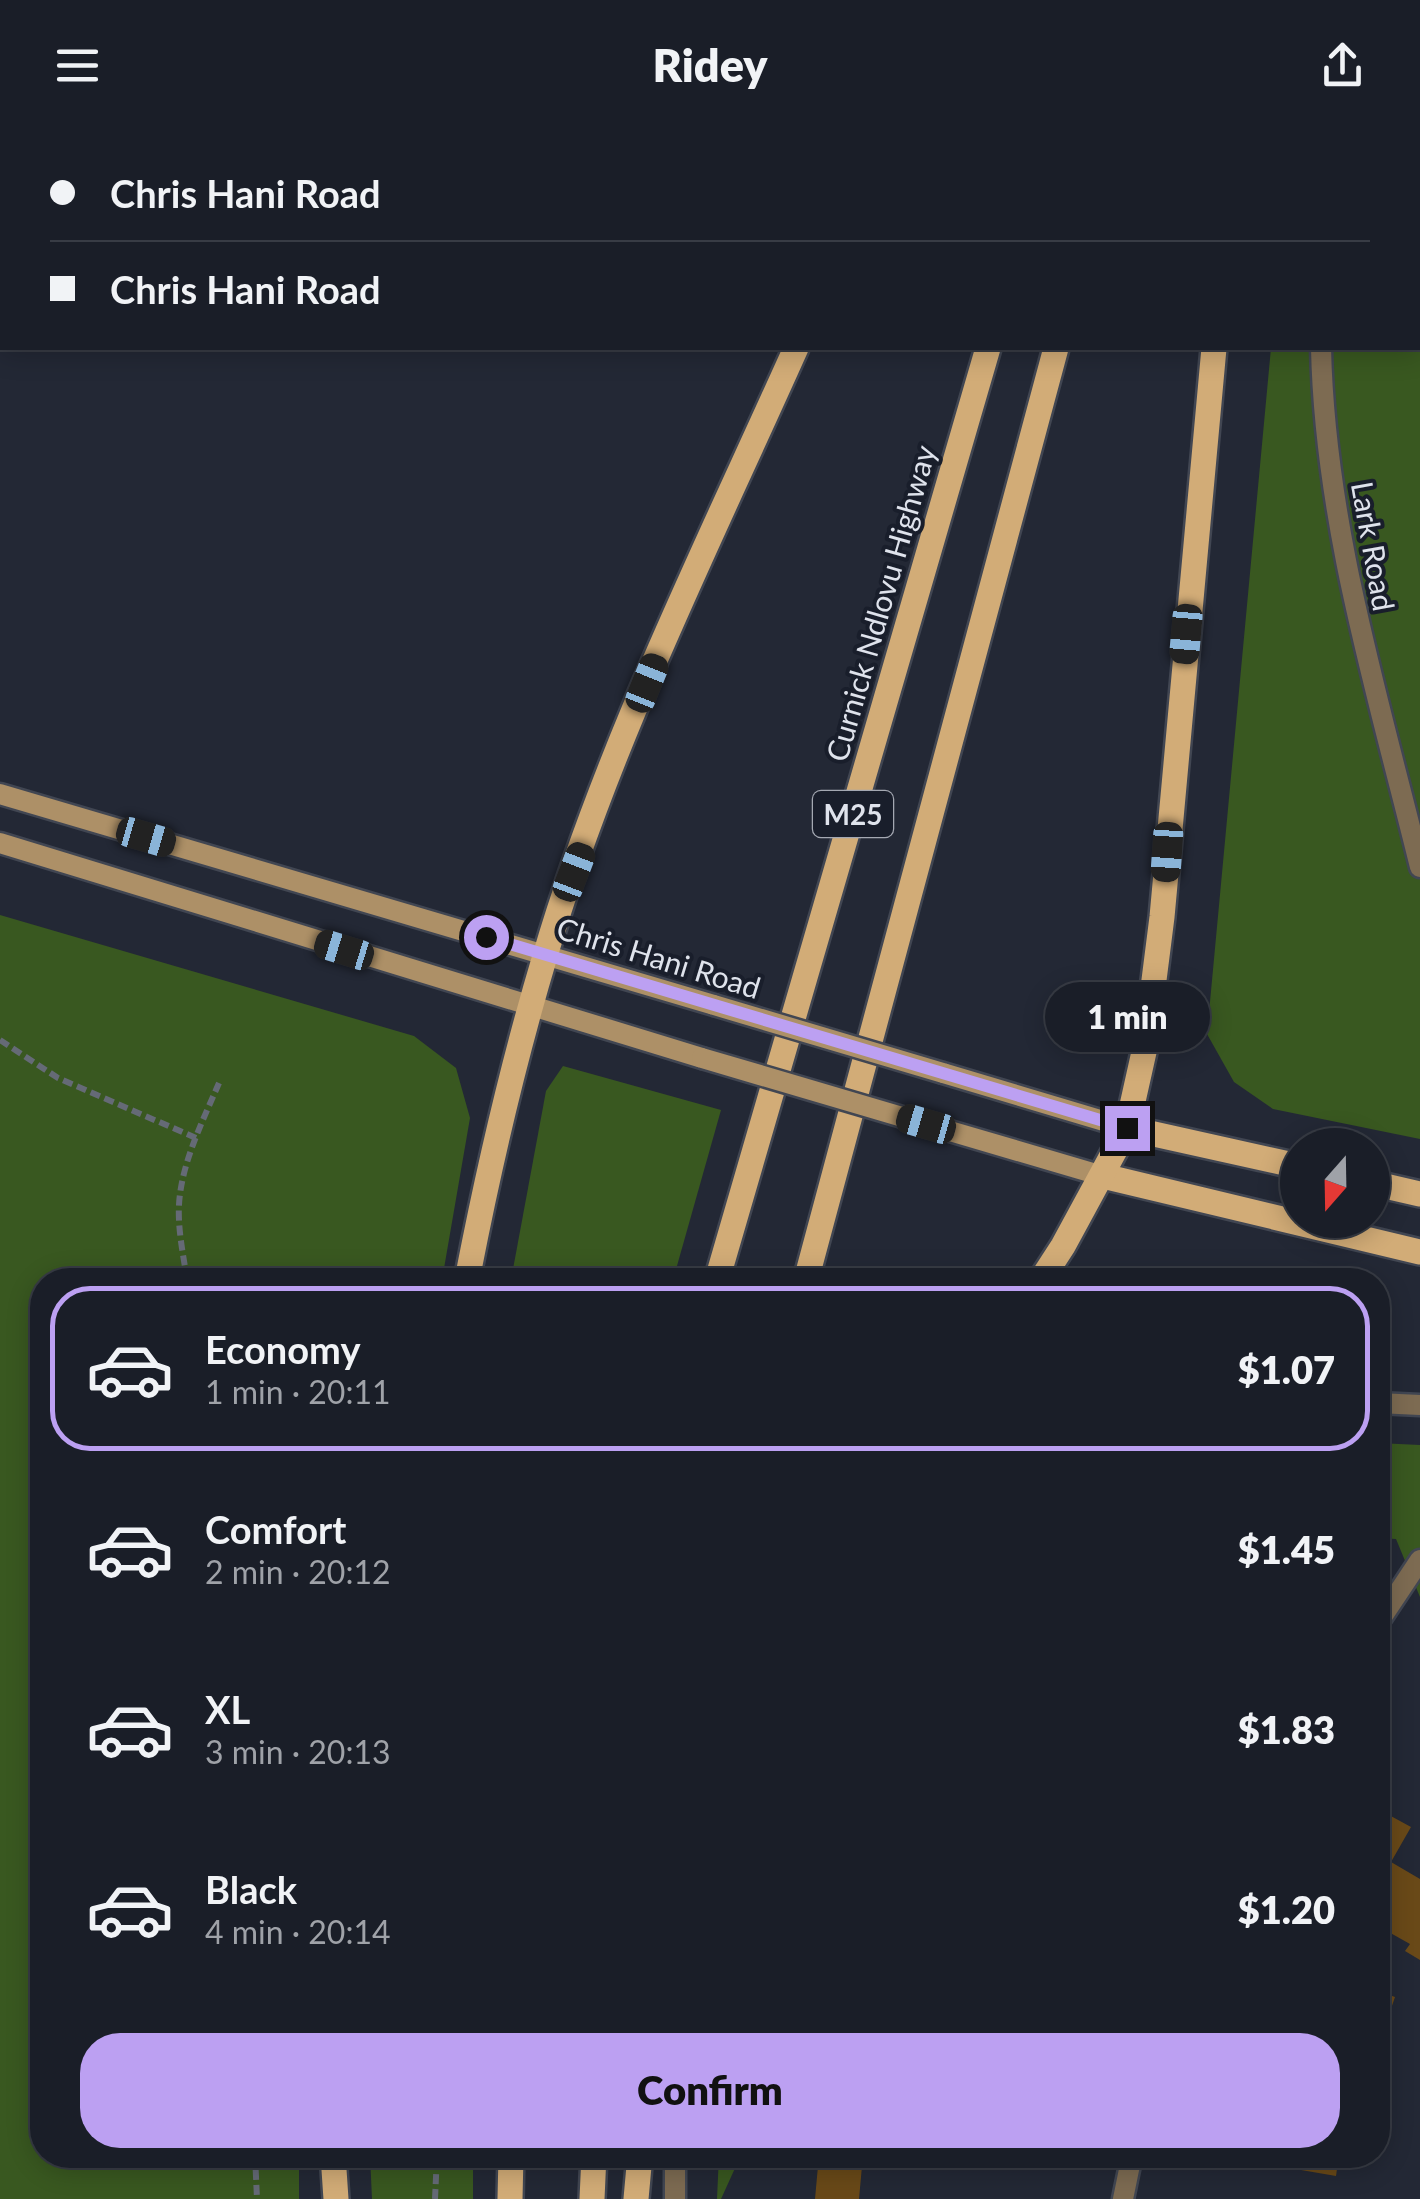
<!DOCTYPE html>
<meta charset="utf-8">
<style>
body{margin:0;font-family:Lato,sans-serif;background:#272b34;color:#f1f3f6;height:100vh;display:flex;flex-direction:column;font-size:38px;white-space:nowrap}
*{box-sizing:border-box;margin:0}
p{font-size:32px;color:#9fa2a8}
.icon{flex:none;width:55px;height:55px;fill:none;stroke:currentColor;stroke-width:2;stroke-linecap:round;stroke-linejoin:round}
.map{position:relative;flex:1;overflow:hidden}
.details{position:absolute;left:30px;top:1138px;width:1360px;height:900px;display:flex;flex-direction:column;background:#1a1e28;border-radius:40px;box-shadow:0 5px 25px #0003,0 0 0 2px #383c45}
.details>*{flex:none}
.guide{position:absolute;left:0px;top:0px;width:1420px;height:220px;box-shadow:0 5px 25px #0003,0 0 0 2px #383c45;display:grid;align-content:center;height:220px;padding:0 50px;background:#1a1e28}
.needle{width:65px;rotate:200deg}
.buttons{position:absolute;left:1280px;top:998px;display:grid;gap:20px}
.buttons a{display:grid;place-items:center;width:110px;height:110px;border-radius:50%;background:#1a1e28;box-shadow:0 5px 25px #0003,0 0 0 2px #383c45;font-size:50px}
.end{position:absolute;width:45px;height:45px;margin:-22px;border:12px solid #bca0f2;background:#111;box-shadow:0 0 0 5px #111}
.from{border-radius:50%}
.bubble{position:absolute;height:70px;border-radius:35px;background:#1a1e28;box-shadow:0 5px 25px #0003,0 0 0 2px #383c45;font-size:32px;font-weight:800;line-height:70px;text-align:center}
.car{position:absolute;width:30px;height:60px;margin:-30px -15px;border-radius:12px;box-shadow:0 0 8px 2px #0007;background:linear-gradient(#222 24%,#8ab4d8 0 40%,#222 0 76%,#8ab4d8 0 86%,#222 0)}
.guide b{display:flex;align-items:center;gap:35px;height:95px;font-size:38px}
.guide b+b{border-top:2px solid #383c45}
.guide i{width:25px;height:25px;background:#f1f3f6}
ul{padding:18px 0 0;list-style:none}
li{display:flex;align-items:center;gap:30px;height:165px;margin:0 20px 15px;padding:0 30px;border:5px solid transparent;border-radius:40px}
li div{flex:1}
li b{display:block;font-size:38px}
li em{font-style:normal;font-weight:800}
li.active{border-color:#bca0f2}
li>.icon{width:90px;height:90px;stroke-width:1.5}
.action{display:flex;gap:20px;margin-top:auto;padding:20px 50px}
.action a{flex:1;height:115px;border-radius:40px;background:#bca0f2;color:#111;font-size:40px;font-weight:800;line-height:115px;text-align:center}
header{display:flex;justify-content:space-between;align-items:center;height:130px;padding:0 50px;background:#1a1e28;font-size:45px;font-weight:800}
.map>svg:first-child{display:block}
.green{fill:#395820}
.building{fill:#694918}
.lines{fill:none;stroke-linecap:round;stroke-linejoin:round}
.lane-casing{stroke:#414652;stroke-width:25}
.street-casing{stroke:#414652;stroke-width:25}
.secondary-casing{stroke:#414652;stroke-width:25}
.primary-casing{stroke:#414652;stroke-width:30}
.path{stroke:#656a76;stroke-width:6;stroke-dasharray:10 5;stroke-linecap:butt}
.lane{stroke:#7d6b52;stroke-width:20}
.street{stroke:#7d6b52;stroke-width:20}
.secondary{stroke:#ad9067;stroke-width:20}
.primary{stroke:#d2ac77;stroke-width:25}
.secondary-bridge-casing{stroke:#414652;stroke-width:25;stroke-linecap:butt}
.secondary-bridge{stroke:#ad9067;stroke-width:20}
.route{stroke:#bca0f2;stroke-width:12}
.labels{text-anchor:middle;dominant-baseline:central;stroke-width:8;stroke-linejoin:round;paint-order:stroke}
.shield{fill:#191e2b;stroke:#a4a8b2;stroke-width:2.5}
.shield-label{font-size:28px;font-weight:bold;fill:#dfe3ec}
.street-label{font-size:30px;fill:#dfe3ec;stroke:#191e2b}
</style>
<header><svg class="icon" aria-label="menu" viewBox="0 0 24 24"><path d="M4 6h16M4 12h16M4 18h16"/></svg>Ridey<svg class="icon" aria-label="share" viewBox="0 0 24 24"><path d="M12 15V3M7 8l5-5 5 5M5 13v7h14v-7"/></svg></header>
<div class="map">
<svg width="1420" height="2069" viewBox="0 0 1420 2069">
<rect width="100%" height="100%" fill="#232835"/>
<g class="green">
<path d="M1418,49L1420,50V1009L1273,979L1234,952L1207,904L1271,218H1418Z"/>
<path d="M0,785L414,906L456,938L470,988L442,1150H42V2025H299V2069H0Z"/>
<path d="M563,936L721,980L673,1150H511L546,961Z"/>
<path d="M1378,1313L1420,1315V1467L1396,1409L1378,1408Z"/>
<path d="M370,2025H473V2069H372Z"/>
<path d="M719,2025H741L721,2069H717Z"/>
</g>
<g class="building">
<path d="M1378,1679L1411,1697L1391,1732L1420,1749V1830L1405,1821L1410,1814L1378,1796Z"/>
<path d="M1378,1861L1395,1867L1378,1917Z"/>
<path d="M819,2025H863L859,2069H815Z"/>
<path d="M1227,2025H1272L1270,2034Z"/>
<path d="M1304,2025H1339L1336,2046L1301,2040Z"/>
</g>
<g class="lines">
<defs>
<g id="lane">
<path d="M1325,2V0"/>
<path d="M1321,218C1325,396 1378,565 1420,737"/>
<path d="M1378,1273L1420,1275"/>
<path d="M675,2025V2069"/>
</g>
<g id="street">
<path d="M1378,1493L1420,1430"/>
<path d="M1123,2069L1132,2025"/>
</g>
<g id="secondary">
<path d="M0,664L714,875"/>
<path d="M0,713L702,928"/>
<path d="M943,943L1127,998"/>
<path d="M926,994L1103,1046"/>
</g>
<g id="primary">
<path d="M893,2L895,0"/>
<path d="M1051,2L1052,0"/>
<path d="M1115,2L1116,0"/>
<path d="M1239,2V0"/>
<path d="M1127,998L1298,1036"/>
<path d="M1103,1046L1420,1122"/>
<path d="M1372,1053L1420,1064"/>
<path d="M467,1150C488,1041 513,933 545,826C607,616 707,417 796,218"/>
<path d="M717,1150L988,218"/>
<path d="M806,1150L1056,218"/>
<path d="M1041,1150L1063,1116L1127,998L1146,913L1162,787L1214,218"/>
<path d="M333,2025L336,2069"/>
<path d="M510,2069L511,2025"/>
<path d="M592,2069L594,2025"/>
<path d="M636,2069L640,2025"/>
</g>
</defs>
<use href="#lane" class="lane-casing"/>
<use href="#street" class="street-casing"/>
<use href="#secondary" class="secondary-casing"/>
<use href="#primary" class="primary-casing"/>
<g class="path">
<path d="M0,910L58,948L196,1008"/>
<path d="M187,1150C183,1122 176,1093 180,1064C185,1026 204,988 219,953"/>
<path d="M255,2025L257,2069"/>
<path d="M435,2069L437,2025"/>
</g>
<use href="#lane" class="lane"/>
<use href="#street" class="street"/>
<use href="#secondary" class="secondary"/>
<use href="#primary" class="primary"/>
<defs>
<g id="secondary-bridge">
<path d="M714,875L943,943"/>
<path d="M702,928L926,994"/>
</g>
</defs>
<use href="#secondary-bridge" class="secondary-bridge-casing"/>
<use href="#secondary-bridge" class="secondary-bridge"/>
</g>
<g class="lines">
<path class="route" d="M486,807L1127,998"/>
</g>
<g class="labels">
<rect class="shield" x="813" y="661" width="80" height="46" rx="8"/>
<g class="shield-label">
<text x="853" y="684">M25</text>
</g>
<g class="street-label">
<text transform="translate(1374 416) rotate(80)">Lark Road</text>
<text transform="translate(880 473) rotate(-74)">Curnick Ndlovu Highway</text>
<text transform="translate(659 827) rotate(17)">Chris Hani Road</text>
</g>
</g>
</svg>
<div class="buttons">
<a><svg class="needle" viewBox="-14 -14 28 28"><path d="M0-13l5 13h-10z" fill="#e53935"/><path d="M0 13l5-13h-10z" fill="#9fa2a8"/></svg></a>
</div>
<i class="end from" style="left:486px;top:807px"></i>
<i class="end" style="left:1127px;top:998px"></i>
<div class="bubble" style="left:1045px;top:852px;width:165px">1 min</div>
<i class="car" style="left:1186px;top:504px;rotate:185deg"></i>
<i class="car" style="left:647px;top:553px;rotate:22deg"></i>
<i class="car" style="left:146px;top:707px;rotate:106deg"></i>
<i class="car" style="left:1167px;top:722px;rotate:184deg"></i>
<i class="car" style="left:574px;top:742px;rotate:21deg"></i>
<i class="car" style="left:344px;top:820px;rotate:287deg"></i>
<i class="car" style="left:926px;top:994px;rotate:286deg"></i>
<div class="guide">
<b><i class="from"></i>Chris Hani Road</b>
<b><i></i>Chris Hani Road</b>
</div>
<section class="details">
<ul>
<li class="active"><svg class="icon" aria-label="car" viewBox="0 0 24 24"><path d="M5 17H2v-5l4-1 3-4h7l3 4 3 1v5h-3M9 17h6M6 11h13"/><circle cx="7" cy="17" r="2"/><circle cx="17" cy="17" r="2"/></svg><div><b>Economy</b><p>1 min · 20:11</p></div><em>$1.07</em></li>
<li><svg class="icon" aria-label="car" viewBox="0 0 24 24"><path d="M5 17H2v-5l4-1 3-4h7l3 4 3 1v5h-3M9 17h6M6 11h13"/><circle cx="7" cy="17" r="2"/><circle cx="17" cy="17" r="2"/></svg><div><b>Comfort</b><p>2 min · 20:12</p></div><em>$1.45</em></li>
<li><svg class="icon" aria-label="car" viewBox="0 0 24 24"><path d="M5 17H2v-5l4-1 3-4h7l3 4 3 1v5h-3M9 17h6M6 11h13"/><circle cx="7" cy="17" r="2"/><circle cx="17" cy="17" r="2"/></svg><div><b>XL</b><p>3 min · 20:13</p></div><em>$1.83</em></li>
<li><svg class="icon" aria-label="car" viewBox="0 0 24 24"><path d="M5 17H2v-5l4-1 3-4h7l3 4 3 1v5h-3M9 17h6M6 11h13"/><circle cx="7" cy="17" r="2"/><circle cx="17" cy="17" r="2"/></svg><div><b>Black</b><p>4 min · 20:14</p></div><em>$1.20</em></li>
</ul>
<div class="action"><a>Confirm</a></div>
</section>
</div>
